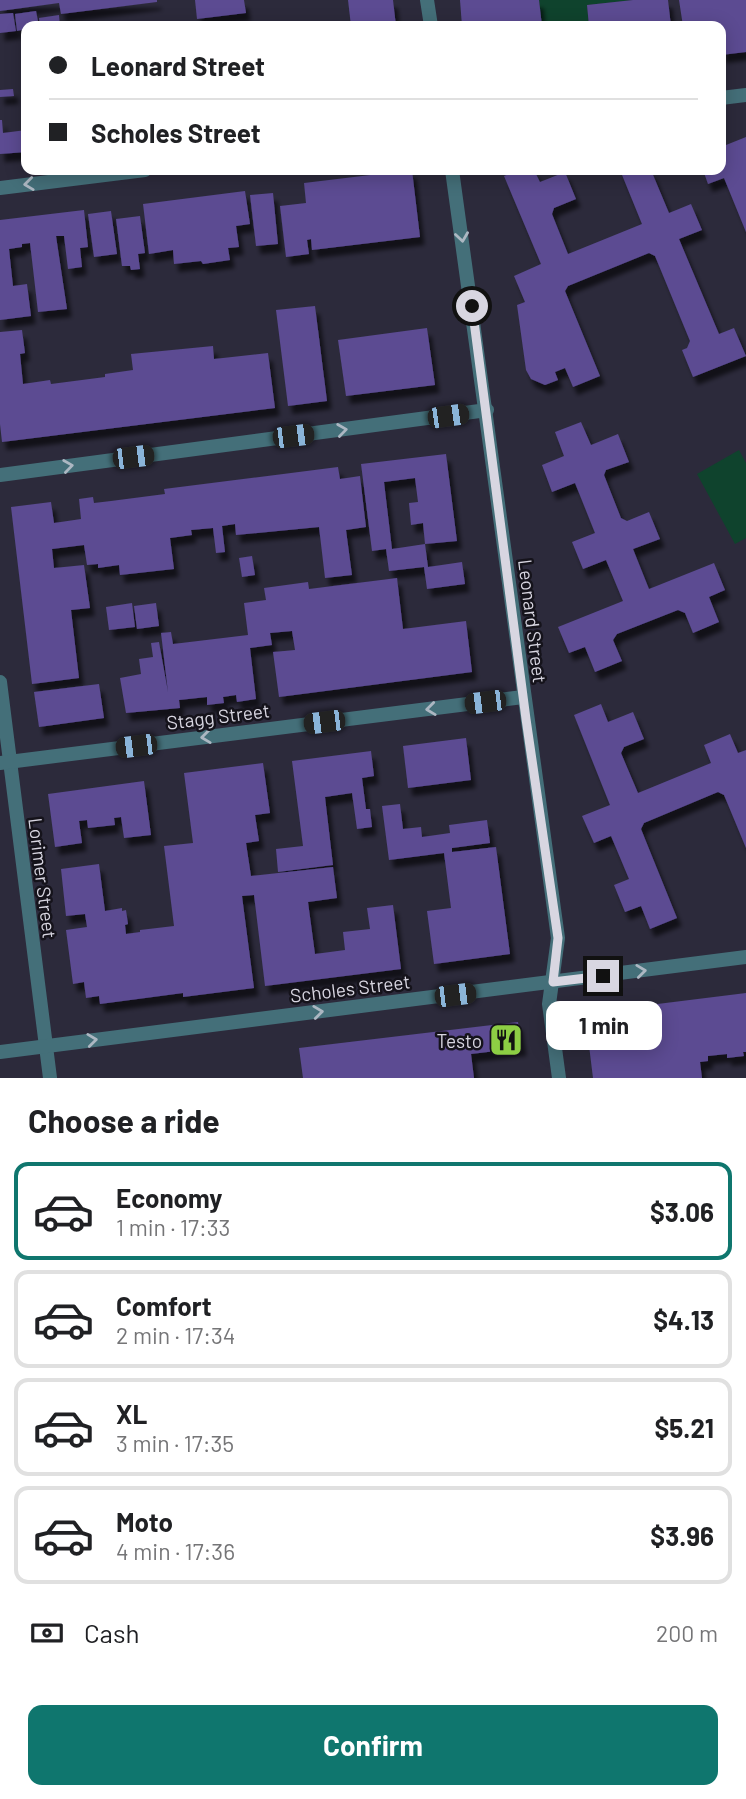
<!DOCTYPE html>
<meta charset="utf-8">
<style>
body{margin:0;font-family:Barlow,sans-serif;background:#f6f6f6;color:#202124;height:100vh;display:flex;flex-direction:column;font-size:26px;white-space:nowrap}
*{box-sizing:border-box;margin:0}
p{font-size:23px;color:#757577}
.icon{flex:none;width:38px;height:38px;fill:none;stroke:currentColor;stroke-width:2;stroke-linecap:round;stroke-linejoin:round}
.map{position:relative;height:1078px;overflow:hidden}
.sheet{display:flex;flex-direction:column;background:#fff;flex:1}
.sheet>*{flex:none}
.top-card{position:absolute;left:21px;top:21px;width:705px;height:154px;border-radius:14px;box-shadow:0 4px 18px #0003;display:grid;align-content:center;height:154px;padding:0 28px;background:#fff}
.end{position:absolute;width:32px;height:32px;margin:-16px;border:9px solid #d8d6e1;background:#111;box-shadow:0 0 0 4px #111}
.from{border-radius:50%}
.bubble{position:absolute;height:49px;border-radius:14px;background:#fff;box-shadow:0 4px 18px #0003;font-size:23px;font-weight:700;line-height:49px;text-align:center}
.car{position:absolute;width:21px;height:42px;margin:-21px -10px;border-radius:9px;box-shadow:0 0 5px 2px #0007;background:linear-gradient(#222 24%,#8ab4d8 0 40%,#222 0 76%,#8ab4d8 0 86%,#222 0)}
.top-card b{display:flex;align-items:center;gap:24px;height:66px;font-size:26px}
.top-card b+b{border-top:2px solid #e0e0e0}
.top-card i{width:18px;height:18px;background:#202124}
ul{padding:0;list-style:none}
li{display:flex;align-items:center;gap:21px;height:98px;margin:0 14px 10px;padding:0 14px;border:4px solid #e0e0e0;border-radius:14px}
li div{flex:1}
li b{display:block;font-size:26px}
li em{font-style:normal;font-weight:700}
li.current{border-color:#0f766e}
li>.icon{width:63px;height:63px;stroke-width:1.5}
h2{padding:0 28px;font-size:32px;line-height:84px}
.pay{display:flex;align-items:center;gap:18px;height:77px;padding:0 28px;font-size:26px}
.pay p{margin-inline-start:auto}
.cta{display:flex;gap:14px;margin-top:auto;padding:14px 28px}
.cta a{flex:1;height:80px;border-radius:14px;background:#0f766e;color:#fff;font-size:28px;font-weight:700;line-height:80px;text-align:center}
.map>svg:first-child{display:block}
.green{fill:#0f432d}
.building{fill:#5b4b92;filter:url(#shadow)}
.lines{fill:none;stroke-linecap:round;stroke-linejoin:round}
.minor{stroke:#446f79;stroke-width:14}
.oneway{stroke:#acb7c2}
.route{stroke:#d8d6e1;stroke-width:9}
.labels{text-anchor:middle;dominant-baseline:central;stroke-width:5;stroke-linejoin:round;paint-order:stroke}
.street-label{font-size:19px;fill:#d8d6e1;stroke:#15131b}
.poi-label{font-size:19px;fill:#d8d6e1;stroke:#15131b;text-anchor:end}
</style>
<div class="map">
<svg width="746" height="1078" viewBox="0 0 746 1078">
<defs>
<filter id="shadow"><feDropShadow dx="4.5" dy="8" stdDeviation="2" flood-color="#0009"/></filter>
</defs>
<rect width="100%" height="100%" fill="#2c2a3b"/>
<g class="green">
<path d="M539,0H633L587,5L589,26H542Z"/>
<path d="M739,450L746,463V538L735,544L697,474Z"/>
</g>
<g class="building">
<path d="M0,0H157V2L61,14L59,3L0,11Z"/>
<path d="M195,0H244L246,13L197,19Z"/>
<path d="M348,0H393L396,26H351Z"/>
<path d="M460,0H539L542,26H462Z"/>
<path d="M633,0H668L671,26H589L587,5Z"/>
<path d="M679,0H746V52L721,55V26H683Z"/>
<path d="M36,11L39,26H26V29L17,31L15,14Z"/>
<path d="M13,13L16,31L0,33V14Z"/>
<path d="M59,15L60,26H40L39,18Z"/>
<path d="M13,89L14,96L0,97V90Z"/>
<path d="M0,120H2L3,133L26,130V152L0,154Z"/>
<path d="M746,137V232L724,178L708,184L703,170H721V147Z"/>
<path d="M412,170L420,237L312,250L311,239L307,240L309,254L286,257L280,206L306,203L304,183Z"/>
<path d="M518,170H534L540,182L565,172L576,199L554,208L552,214L568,254L642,224L620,170H651L669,213L691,204L702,230L679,239L719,334L734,328L746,356L693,377L682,350L687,348L690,341L655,256L649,253L568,286L565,291L600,376L573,387L565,368L555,372L558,380L545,385L531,379L526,370L517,305L525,302L514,276L541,264L504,176Z"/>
<path d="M245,191L250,224L236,226L239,247L228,248L230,260L203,264L201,261L174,264L173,250L149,254L143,204Z"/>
<path d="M273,193L278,244L256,246L250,195Z"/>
<path d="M84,210L88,247L80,248L82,267L68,269L64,236H56L67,309L38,312L30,243L22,244V247L9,249L13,286L27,284L31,316L0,320V220Z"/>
<path d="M111,211L117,254L94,257L88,214Z"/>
<path d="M140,216L145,253L138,254L140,269L131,270L130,266H122L116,219Z"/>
<path d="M315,306L327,401L288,406L276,310Z"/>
<path d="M427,328L435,385L346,396L338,340Z"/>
<path d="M22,330L25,353L20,354L23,384L50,380L51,384L105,377V374L133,370L131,354L213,346L214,359L268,353L275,408L2,442L0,424V332Z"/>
<path d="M581,422L591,445L618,434L629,462L606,470L604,475L621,518L627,521L649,512L660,539L633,549L649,589L714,563L725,590L709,597L719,622L693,633L685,613L678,610L617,634L613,640L622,661L595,672L585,647L569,653L558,627L623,601L606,560L583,569L572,542L595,533L575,483L552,492L542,465L564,456L555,432Z"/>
<path d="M446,454L457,541L425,544L423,523L411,525L409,503L418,502L415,478L384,482L392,549L425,544L428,567L462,562L465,584L427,589L424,567L389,571L386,549L372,551L361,464Z"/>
<path d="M338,467L340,479L360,476L366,527L346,530L352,575L325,578L319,527L236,535L235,524L222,526L225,552L216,553L213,528L191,530L192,535L170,538L174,569L120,575L119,565L98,568V564L87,565L84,545L52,549L54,568L84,565L90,608L71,610L79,678L32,684L11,507L51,502L54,523L81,519L79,499L93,497L94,503L111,501L165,494L164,489Z"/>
<path d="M252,556L255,575L242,577L239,558Z"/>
<path d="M397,578L403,629L466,621L472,672L279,697L273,652L295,650L292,631L270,633L272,645L250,648L256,699L237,702L236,695L223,697L224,703L207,705V697L179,700L180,708L126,713L120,678L141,674L139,659L153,657L151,643L159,642L168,692L161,633L171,632L173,644L248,635L244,603L266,600L264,588L308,582L309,589Z"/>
<path d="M132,603L135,627L109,630L106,607Z"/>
<path d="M156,603L159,626L137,629L134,606Z"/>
<path d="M99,684L104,718L39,727L34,692Z"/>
<path d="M601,704L608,722L633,712L644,739L624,747L621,753L638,793L711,763L704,745L730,734L738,753L746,750V848L724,795L718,792L644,823L641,829L677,918L650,929L641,906L625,912L614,885L629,879L611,836L594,843L582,816L610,805L574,715Z"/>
<path d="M466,738L471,780L408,788L403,746Z"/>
<path d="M371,751L374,776L362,778L366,809H370L372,827L357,829L352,793L325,797L333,865L278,872L276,849L303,846L292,761Z"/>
<path d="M263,763L270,813L255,815L259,841L246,843L251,876L333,867L337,898L308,902L315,954L345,950L343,932L370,929L367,908L393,905L401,969L265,986L254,895L242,896L254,988L183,997V993L100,1004L99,996L86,998L84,982L73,984L66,930L87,927L85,914L66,916L61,869L99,864L105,911L122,908V911L126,910L128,924L125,925L126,934L140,932V930L174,926L164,846L193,843L184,773Z"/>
<path d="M144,781L151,835L124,838L121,817L114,818L115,825L88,828L87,820L79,821L82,843L55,847L48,794Z"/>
<path d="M400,804L403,829L421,827L422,837L450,833L449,825L487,820L490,843L452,848V852L496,847L510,954L434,964L427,911L451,908L444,853L389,860L382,806Z"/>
<path d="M746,993V1052H743L744,1056L727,1058V1054L708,1056V1061L700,1062L702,1078H593L585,1013Z"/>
<path d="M518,1022L522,1048L471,1054L474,1078H303L299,1048Z"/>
</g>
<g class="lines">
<g class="minor">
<path d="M427,0L431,26"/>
<path d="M721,98L746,95"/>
<path d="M452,170L558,938L549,1004L559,1078"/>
<path d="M0,188L145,170"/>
<path d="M0,475L487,410"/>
<path d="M0,682L50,1078"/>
<path d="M0,763L523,697"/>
<path d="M0,1052L746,957"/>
</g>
</g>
<defs><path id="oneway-chevron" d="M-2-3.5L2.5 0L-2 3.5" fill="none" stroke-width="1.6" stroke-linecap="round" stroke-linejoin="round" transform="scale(1.75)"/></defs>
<g class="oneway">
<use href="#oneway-chevron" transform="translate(29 184) rotate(173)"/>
<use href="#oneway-chevron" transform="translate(462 237) rotate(82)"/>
<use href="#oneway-chevron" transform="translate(342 430) rotate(-8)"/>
<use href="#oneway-chevron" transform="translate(68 466) rotate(-8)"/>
<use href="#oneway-chevron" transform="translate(431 709) rotate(173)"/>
<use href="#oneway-chevron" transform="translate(206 737) rotate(173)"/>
<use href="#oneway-chevron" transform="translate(641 971) rotate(-7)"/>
<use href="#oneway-chevron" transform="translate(318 1012) rotate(-7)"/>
<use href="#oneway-chevron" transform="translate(92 1040) rotate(-7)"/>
</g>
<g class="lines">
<path class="route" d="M472,306L526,719L558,938L553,982L603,976"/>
</g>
<defs>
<symbol id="restaurant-square" viewBox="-11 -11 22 22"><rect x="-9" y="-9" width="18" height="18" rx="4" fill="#8dce44" stroke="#15131b"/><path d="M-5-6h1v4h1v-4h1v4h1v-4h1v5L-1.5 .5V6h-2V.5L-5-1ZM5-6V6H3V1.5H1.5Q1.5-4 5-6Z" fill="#111"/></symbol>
</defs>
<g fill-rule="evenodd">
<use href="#restaurant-square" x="487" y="1021" width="38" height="38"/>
</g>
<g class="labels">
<g class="street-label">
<text transform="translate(533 621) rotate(83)">Leonard Street</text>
<text transform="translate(218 716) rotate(-7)">Stagg Street</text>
<text transform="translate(43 878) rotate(83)">Lorimer Street</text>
<text transform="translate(350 988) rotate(-7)">Scholes Street</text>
</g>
<g class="poi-label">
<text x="482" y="1040">Testo</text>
</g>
</g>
</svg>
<i class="end from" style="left:472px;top:306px"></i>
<i class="end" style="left:603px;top:976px"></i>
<div class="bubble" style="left:546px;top:1001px;width:116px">1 min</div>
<i class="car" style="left:448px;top:416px;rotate:82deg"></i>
<i class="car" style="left:293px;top:436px;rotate:83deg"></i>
<i class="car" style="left:133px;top:457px;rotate:83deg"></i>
<i class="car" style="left:485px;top:702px;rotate:263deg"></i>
<i class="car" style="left:324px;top:722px;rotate:263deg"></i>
<i class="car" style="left:136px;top:746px;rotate:263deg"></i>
<i class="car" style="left:455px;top:995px;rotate:83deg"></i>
<div class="top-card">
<b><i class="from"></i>Leonard Street</b>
<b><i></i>Scholes Street</b>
</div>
</div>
<section class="sheet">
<h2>Choose a ride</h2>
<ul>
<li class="current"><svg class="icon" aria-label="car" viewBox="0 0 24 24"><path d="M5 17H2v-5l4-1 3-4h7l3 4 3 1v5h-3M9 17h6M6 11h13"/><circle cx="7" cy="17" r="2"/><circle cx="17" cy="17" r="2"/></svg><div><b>Economy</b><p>1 min · 17:33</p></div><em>$3.06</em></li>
<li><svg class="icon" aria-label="car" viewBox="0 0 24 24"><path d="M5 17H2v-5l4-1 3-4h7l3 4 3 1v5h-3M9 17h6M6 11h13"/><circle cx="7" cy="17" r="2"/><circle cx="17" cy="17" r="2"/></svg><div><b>Comfort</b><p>2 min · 17:34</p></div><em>$4.13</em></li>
<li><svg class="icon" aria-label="car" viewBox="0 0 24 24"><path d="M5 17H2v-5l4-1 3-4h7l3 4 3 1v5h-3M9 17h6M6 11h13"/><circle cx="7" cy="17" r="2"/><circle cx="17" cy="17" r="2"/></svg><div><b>XL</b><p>3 min · 17:35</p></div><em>$5.21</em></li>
<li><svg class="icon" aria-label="car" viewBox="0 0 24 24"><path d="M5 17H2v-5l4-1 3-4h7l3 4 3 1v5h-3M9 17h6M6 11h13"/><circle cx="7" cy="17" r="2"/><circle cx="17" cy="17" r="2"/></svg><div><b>Moto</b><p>4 min · 17:36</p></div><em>$3.96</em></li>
</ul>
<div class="pay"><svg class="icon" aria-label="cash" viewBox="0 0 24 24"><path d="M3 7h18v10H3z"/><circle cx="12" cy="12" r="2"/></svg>Cash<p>200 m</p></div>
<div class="cta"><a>Confirm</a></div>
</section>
